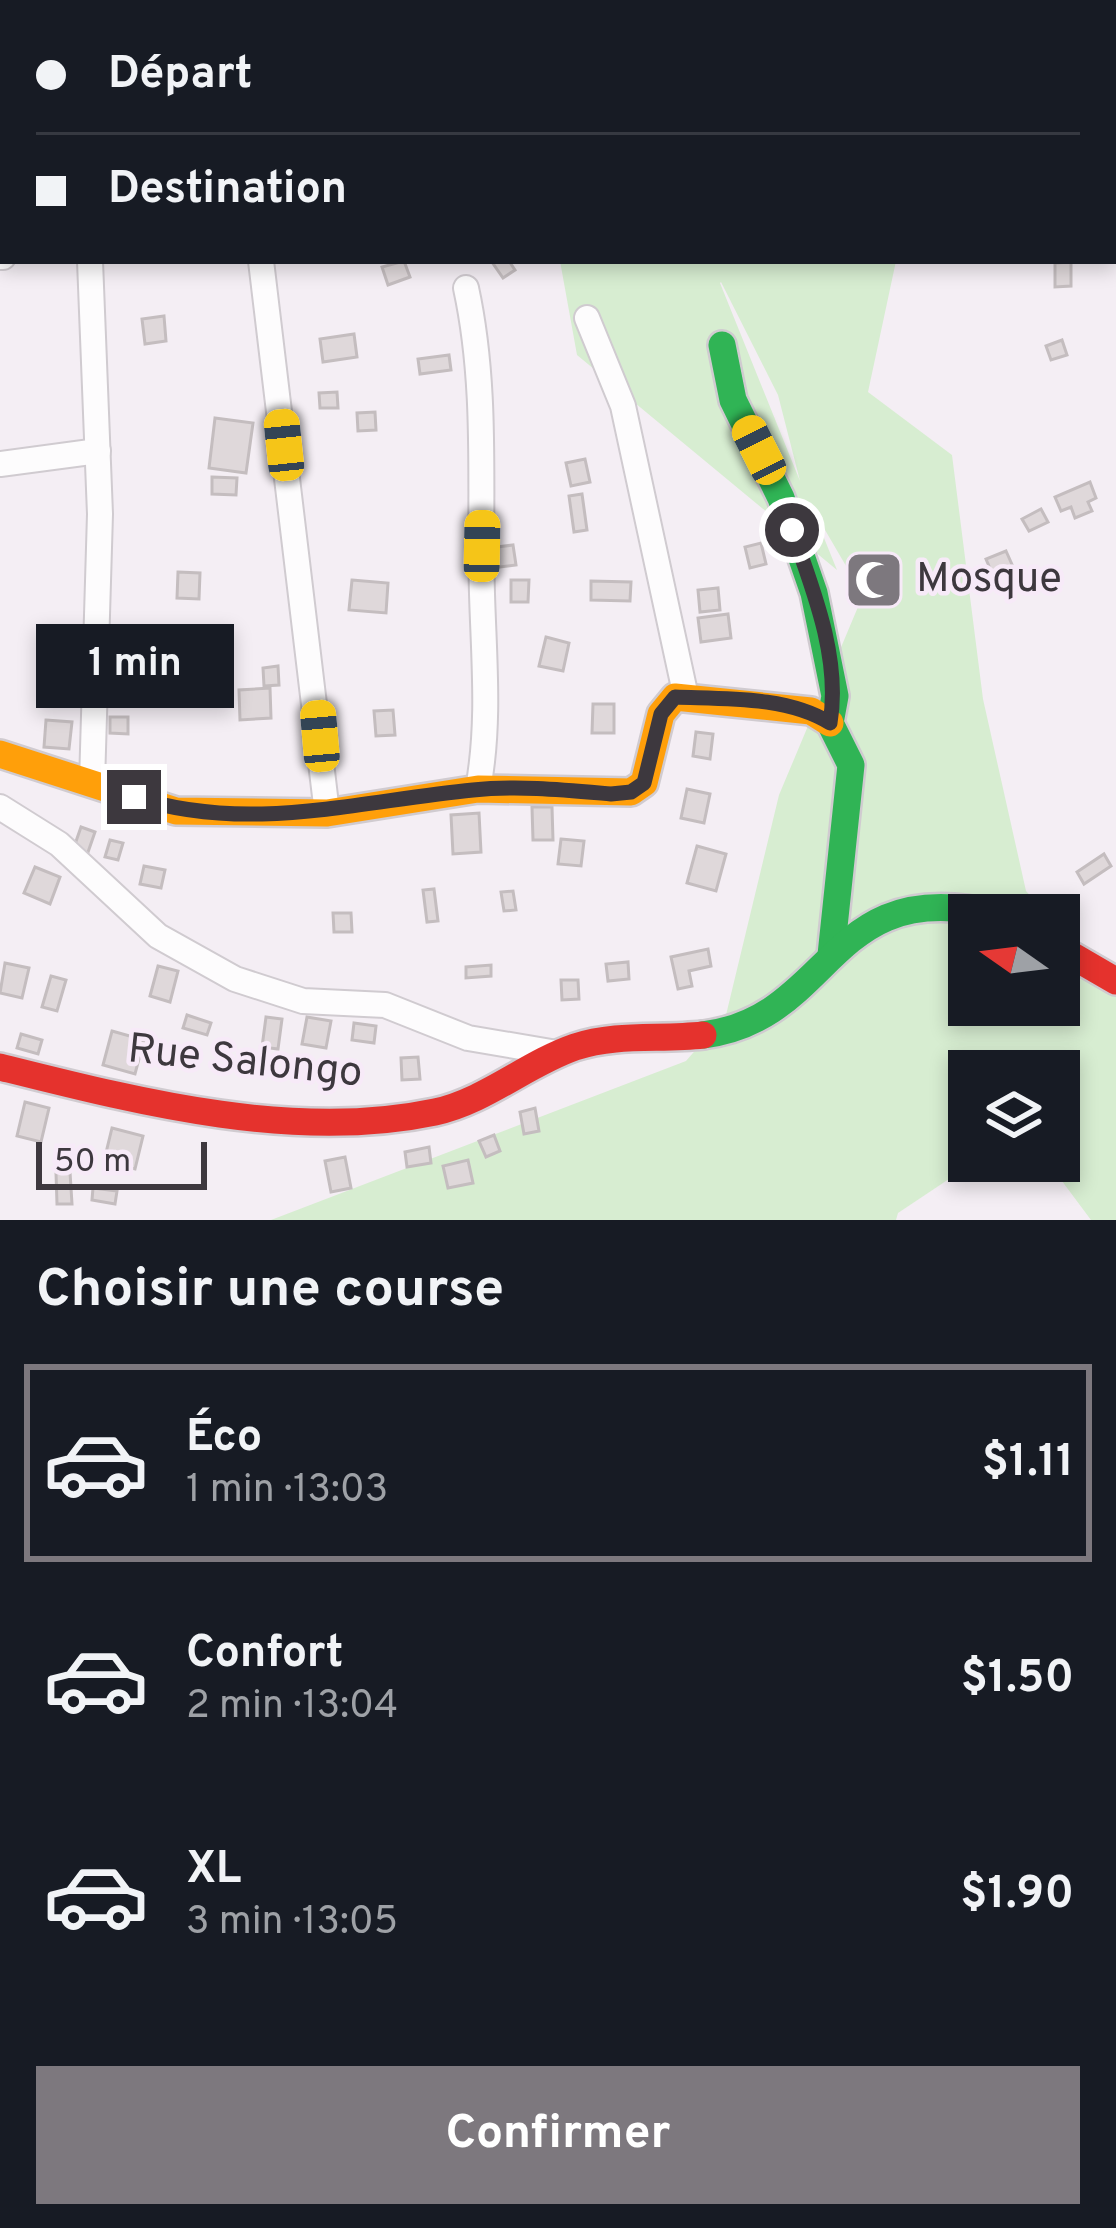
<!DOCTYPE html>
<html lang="fr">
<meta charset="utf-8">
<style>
body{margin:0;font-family:Overpass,sans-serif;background:#242831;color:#f1f3f6;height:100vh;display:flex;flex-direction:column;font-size:45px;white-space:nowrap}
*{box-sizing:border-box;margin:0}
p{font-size:39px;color:#9ea1a6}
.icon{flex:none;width:66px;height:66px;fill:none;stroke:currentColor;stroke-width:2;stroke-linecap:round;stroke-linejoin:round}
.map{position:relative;height:1220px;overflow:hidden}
.details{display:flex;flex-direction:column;background:#171b24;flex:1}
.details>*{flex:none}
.banner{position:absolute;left:0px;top:0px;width:1116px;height:264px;box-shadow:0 6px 18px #0003;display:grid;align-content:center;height:264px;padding:0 36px;background:#171b24}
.needle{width:78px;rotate:284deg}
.controls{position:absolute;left:948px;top:894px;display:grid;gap:24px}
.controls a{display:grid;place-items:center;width:132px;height:132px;border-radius:0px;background:#171b24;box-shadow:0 6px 18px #0003;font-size:60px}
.scale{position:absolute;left:36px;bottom:30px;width:171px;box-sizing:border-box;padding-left:12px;border:6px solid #3d383e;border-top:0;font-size:33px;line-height:42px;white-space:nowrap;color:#3d383e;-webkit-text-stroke:9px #f7eaf8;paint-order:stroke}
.end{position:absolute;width:54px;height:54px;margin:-27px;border:15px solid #3d383e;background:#fff;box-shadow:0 0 0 6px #fff}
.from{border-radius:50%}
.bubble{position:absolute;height:84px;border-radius:0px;background:#171b24;box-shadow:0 6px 18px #0003;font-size:39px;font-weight:700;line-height:84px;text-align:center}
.car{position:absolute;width:36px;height:72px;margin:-36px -18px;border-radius:15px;box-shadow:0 0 9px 3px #0007;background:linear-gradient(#f5c518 24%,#345 0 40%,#f5c518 0 76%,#345 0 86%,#f5c518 0)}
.banner b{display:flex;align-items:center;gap:42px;height:114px;font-size:45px}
.banner b+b{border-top:3px solid #363941}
.banner i{width:30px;height:30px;background:#f1f3f6}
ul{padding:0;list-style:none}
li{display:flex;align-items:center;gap:36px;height:198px;margin:0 24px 18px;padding:0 12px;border:6px solid transparent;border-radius:0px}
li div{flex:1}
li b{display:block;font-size:45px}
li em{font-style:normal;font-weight:700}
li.on{border-color:#7d787e}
li>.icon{width:108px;height:108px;stroke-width:1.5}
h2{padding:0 36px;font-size:54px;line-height:144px}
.primary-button{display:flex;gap:24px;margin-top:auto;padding:24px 36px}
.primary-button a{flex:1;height:138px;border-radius:0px;background:#7d787e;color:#fff;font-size:48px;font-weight:700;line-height:138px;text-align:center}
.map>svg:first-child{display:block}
.green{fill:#d7edd1;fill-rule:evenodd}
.building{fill:#dfd8da;stroke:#c4bdbf;stroke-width:3}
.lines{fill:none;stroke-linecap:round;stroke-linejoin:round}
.street-casing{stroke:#d0cbd0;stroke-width:28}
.fast-casing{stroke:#d0cbd0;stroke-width:32}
.slow-casing{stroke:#d0cbd0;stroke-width:32}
.jam-casing{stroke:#d0cbd0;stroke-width:32}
.street{stroke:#fdfcfd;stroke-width:24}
.fast{stroke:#30b455;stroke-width:27}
.slow{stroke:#ff9f0a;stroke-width:27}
.jam{stroke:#e5322d;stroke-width:27}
.route{stroke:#3d383e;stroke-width:15}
.labels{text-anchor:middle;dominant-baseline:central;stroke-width:9;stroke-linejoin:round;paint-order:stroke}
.poi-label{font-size:42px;fill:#3d383e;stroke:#f7eaf8;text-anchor:start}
.street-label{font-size:42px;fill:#3d383e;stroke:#f7eaf8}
</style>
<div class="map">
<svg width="1116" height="1220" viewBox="0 0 1116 1220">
<rect width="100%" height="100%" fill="#f4eef4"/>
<g class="green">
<path d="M514,0H953L515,3Z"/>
<path d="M560,261H896L868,392L952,455L983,699L1026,891L1047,915H969V1005H1059V929L1116,994V1220H1091L1047,1161H1059V1071H969V1161H976L898,1213L896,1220H271L686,1061L726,1015L779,795L863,595L811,506L837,570L577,355ZM721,282L778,395L800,481L720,283Z"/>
</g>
<g class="building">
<path d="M404,261L410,277L388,285L382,267Z"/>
<path d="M509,261L515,270L503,278L492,262Z"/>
<path d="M1071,262V286L1055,287V263Z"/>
<path d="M164,316L166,341L145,344L142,319Z"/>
<path d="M354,334L357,357L323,362L320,339Z"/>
<path d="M1062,340L1067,355L1051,360L1046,346Z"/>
<path d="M449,355L451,370L420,374L418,359Z"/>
<path d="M337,392L338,408H320L319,393Z"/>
<path d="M375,412L376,430L358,431L357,413Z"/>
<path d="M215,418L253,423L246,473L209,468Z"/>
<path d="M585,459L590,482L571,486L566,463Z"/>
<path d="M212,477L237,478L236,495L212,494Z"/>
<path d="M1090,482L1096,498L1088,502L1092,511L1075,518L1071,507L1061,511L1055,497Z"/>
<path d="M582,494L587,530L574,532L569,496Z"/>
<path d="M1041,509L1048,522L1029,531L1022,519Z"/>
<path d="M761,543L766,564L750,568L745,547Z"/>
<path d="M513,545L516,565L491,568L489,548Z"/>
<path d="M1006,551L1014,569L994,578L986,559Z"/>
<path d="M178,572L200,573L199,599L177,598Z"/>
<path d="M352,580L388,583L386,613L349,610Z"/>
<path d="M511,580H529L528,602H511Z"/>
<path d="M591,581L631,582L630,601L591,600Z"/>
<path d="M718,588L720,610L700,612L698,590Z"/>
<path d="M728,614L731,638L701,642L698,618Z"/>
<path d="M546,637L569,643L563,671L539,666Z"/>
<path d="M144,663L147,696L118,699L115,666Z"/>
<path d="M278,666L279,685L264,686L263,668Z"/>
<path d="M43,682H62V701L42,700Z"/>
<path d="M270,688L271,718L240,720L239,690Z"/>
<path d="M593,704H614V733H592Z"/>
<path d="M393,710L395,735L376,736L374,711Z"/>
<path d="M110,717H128V734L110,733Z"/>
<path d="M46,720L72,722L69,749L44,747Z"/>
<path d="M696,732L713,734L710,759L693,756Z"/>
<path d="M687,789L710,794L704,823L681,818Z"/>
<path d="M532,807H552L553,840H533Z"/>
<path d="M479,813L481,852L453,854L451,815Z"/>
<path d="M81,827L95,832L87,855L73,850Z"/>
<path d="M561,839L584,841L581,866L558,864Z"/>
<path d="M110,840L123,843L118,860L105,857Z"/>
<path d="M697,846L726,854L716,891L687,883Z"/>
<path d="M1104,854L1111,866L1084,884L1077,872Z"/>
<path d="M144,866L165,870L161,888L140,884Z"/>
<path d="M35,867L60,877L50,904L24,893Z"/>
<path d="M434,889L438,921L427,922L423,890Z"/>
<path d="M513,891L516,910L504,911L501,892Z"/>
<path d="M333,913H351L352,932H334Z"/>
<path d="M708,949L711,966L689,971L692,986L678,989L671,957Z"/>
<path d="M628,962L629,979L608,981L606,964Z"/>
<path d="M5,963L29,968L22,998L0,993Z"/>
<path d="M491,965V976L466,978V967Z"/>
<path d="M158,966L178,971L170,1002L150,996Z"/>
<path d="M51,976L66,980L57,1011L42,1007Z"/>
<path d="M561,980H578L579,999L562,1000Z"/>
<path d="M187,1015L211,1023L207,1035L183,1028Z"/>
<path d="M266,1017L282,1019L278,1049L262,1047Z"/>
<path d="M307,1017L331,1021L326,1048L302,1044Z"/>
<path d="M354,1023L376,1026L374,1043L352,1040Z"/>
<path d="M112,1031L144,1040L135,1074L103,1065Z"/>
<path d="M21,1034L42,1040L38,1054L17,1048Z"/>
<path d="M418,1057L420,1079L402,1080L401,1058Z"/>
<path d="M25,1102L49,1108L41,1142L17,1136Z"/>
<path d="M535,1108L539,1131L524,1134L520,1112Z"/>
<path d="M112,1128L143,1136L135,1169L104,1161Z"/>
<path d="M494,1135L500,1151L486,1157L479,1141Z"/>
<path d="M429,1147L431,1163L407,1167L405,1152Z"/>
<path d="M345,1157L351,1188L331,1192L325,1161Z"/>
<path d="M468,1160L473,1183L448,1188L443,1166Z"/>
<path d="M70,1172L72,1204H57L56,1173Z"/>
<path d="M93,1188L117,1191L115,1204L92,1200Z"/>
</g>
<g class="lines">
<defs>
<g id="street">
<path d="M41,3V0"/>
<path d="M138,3L139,0"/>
<path d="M277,3L279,0"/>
<path d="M461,3L463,0"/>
<path d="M0,257H3"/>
<path d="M90,261L100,514L92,783"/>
<path d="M261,261L327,813"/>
<path d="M466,288C488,389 479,491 482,594C484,661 490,723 478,789"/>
<path d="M587,318L623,406L686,697"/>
<path d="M0,464L98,451"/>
<path d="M0,807L59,844L158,936L235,979L303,1001L385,1005L468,1038L557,1053"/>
</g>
<g id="fast">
<path d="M722,345L733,400L781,498L814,593L835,696L830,723L851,765L831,955"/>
<path d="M703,1035C836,1018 826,873 997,915"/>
</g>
<path id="slow" d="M0,754L176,811L327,813L478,789L631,792L644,783L661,714L675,697L811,711L830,723"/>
<g id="jam">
<path d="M1059,948L1116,981"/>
<path d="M0,1067C136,1101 294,1142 435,1112C486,1101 526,1064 575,1047C617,1033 660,1040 703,1035"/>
</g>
</defs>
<use href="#street" class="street-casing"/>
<use href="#fast" class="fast-casing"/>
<use href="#slow" class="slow-casing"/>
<use href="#jam" class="jam-casing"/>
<use href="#street" class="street"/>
<use href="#fast" class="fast"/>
<use href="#slow" class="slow"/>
<use href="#jam" class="jam"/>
</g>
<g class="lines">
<path class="route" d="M134,797C248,834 358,801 473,790C518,785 566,790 611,794L631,792L644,783L661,714L675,697C725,699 787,696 830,723C841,659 813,589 792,530"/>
</g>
<defs>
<symbol id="mosque-square" viewBox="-11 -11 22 22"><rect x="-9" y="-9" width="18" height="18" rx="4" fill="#7d787e" stroke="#f7eaf8"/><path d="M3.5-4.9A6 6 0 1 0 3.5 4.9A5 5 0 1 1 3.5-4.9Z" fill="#fff"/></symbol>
</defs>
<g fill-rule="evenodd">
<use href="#mosque-square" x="841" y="547" width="66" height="66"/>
</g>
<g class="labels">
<g class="poi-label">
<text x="916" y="580">Mosque</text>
</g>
<g class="street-label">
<text transform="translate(245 1063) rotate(6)">Rue Salongo</text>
</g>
</g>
</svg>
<div class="controls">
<a><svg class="needle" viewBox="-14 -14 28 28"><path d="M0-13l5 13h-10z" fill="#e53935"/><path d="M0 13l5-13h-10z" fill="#9ea1a6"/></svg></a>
<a><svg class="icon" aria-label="layers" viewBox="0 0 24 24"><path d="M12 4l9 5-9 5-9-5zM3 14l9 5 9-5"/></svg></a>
</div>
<div class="scale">50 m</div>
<i class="end from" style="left:792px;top:530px"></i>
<i class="end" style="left:134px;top:797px"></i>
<div class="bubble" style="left:36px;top:624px;width:198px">1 min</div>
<i class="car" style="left:284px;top:445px;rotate:354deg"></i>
<i class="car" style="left:759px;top:450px;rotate:333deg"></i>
<i class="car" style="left:482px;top:546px;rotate:1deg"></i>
<i class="car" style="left:320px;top:736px;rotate:355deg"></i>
<div class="banner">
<b><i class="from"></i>Départ</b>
<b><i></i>Destination</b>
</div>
</div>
<section class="details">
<h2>Choisir une course</h2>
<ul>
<li class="on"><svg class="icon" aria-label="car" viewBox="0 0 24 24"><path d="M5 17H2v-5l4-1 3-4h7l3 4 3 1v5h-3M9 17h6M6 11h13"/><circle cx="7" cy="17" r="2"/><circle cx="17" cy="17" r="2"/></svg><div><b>Éco</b><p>1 min · 13:03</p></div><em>$1.11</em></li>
<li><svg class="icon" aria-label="car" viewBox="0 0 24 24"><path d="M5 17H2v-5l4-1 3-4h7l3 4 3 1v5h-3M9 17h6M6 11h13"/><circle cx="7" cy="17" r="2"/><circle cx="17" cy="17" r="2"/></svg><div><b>Confort</b><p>2 min · 13:04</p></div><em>$1.50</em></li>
<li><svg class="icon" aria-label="car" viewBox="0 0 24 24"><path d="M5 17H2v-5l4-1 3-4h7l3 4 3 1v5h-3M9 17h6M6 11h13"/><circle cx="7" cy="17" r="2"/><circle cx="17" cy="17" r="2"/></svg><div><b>XL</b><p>3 min · 13:05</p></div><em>$1.90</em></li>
</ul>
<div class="primary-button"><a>Confirmer</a></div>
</section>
